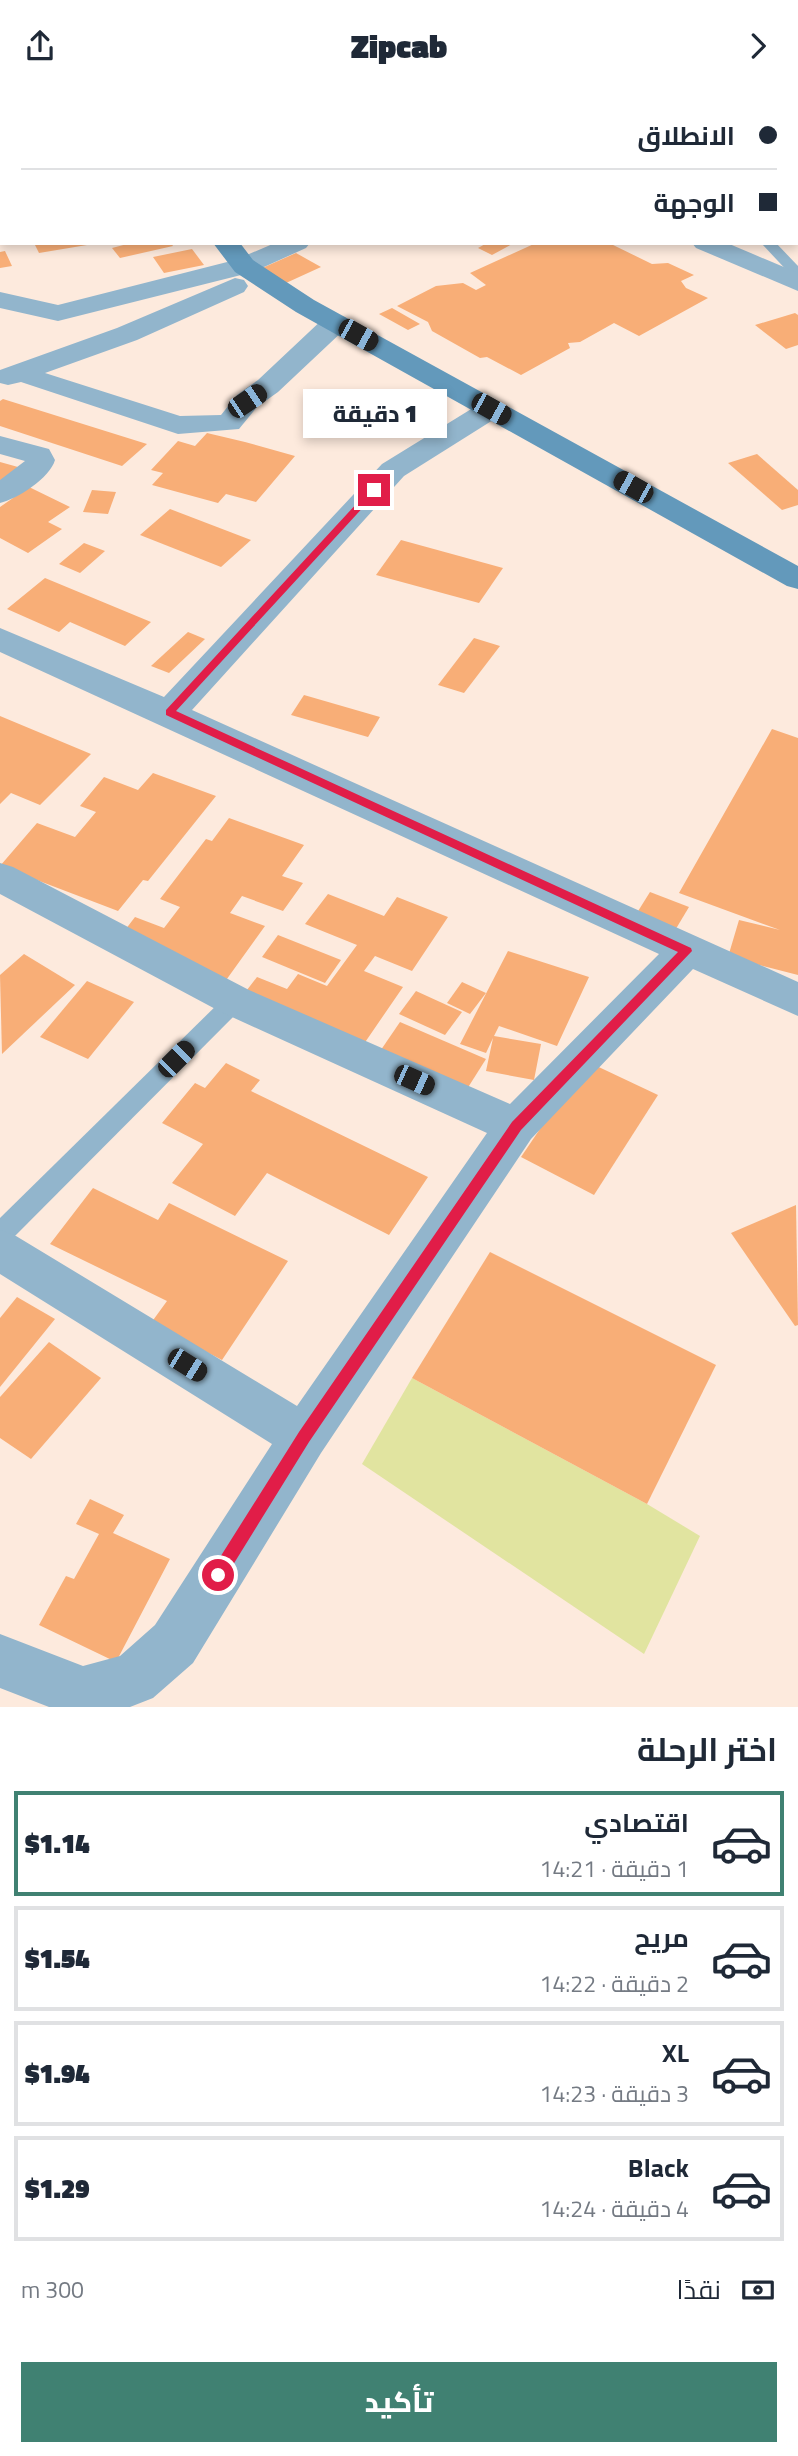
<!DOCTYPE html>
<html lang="ar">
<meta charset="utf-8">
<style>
body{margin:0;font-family:"Titillium Web",Cairo,sans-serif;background:#f6f6f7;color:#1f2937;direction:rtl;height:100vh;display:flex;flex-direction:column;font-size:26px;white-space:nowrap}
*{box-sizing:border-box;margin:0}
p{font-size:23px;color:#747a83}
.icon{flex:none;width:38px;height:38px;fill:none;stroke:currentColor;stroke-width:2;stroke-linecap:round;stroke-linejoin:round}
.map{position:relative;height:1616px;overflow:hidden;direction:ltr}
.sheet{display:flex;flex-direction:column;background:#fff;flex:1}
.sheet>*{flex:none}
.hud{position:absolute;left:0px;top:0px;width:798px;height:154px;box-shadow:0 4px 10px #0003;direction:rtl;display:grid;align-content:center;height:154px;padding:0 21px;background:#fff}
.end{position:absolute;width:32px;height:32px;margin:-16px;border:9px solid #e11d48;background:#fff;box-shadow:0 0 0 4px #fff}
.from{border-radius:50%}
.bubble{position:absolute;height:49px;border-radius:0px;background:#fff;box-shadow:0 4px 10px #0003;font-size:23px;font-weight:800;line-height:49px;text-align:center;direction:rtl}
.car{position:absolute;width:21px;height:42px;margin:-21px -10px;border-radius:9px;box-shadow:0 0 5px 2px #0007;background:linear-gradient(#222 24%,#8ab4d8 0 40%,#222 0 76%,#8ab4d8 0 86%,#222 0)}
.hud b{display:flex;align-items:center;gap:24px;height:66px;font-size:26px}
.hud b+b{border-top:2px solid #e0e1e3}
.hud i{width:18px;height:18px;background:#1f2937}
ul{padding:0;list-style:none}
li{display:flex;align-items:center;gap:21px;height:105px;margin:0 14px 10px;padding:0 7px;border:4px solid #e0e1e3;border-radius:0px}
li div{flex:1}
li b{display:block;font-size:26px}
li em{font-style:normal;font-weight:800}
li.current{border-color:#408172}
li>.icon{width:63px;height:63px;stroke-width:1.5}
h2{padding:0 21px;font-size:32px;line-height:84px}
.pay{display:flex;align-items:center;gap:18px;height:77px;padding:0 21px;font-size:26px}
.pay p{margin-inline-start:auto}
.cta{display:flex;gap:14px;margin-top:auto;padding:14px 21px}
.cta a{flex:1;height:80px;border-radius:0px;background:#408172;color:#fff;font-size:28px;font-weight:800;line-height:80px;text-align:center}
header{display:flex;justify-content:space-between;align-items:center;height:91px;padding:0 21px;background:#fff;font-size:32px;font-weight:800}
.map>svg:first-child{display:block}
.green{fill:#e1e4a0}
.building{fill:#f8ae77}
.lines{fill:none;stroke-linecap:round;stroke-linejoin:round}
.path{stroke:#867a71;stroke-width:2.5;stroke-dasharray:2.5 2.5;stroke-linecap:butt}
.service{fill:#92b5cc;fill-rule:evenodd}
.minor{fill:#92b5cc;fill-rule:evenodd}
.secondary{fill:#6399bb;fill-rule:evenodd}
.route{fill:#e11d48}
</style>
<header><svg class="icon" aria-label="forward" viewBox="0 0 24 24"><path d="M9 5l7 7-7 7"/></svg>Zipcab<svg class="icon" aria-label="share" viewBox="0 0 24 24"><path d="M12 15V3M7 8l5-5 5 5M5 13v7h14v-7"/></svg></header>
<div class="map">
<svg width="798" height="1616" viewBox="0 0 798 1616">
<rect width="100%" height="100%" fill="#fdeadd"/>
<path class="green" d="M412,1287L647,1413L700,1445L644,1563L362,1373Z"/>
<g class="building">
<path d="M34,152H87V154L39,162Z"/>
<path d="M131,152H171L173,155L120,167L112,157Z"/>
<path d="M487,152H514L492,164L478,157Z"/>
<path d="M536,152H609L652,173L668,172L694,184L681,190L686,197L708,207L639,245L614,232L580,251L568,252L570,257L521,284L487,266L480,267L432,240L428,231L397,215L436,195L463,192L476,199L486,194L470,182Z"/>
<path d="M192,158L204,174L164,182L153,166Z"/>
<path d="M5,160L12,175L0,177V161Z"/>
<path d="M296,162L321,176L286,192L260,178Z"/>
<path d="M392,217L420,233L408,239L379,223Z"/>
<path d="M795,222L798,224V254L786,258L755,234Z"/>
<path d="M3,308L147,353L122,375L0,335V310Z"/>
<path d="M207,342L245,351L295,365L256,411L226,403L218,412L152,394L163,382L151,379L178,350L195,355Z"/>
<path d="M757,363L798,399V414L782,419L728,372Z"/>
<path d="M0,371L18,376L0,392Z"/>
<path d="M29,396L70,416L48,431L62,438L28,462L0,447V416Z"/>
<path d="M92,399L116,401L108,423L83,421Z"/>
<path d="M170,418L251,449L221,476L140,444Z"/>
<path d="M401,449L503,477L479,512L376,484Z"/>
<path d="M84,452L105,460L80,482L59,473Z"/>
<path d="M45,487L151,531L125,555L70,531L59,541L7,518Z"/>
<path d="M188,541L205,548L169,582L151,575Z"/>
<path d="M474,547L500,555L464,602L438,594Z"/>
<path d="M304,604L380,626L368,646L291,624Z"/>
<path d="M0,625L91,663L40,714L11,702L0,713Z"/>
<path d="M772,638L798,647V884L728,866L739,829L780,839L679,802Z"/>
<path d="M153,682L216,705L148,790L143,789L118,820L0,775L37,732L75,746L96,721L80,715L104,686L138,699Z"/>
<path d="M229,727L304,754L282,785L303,792L283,820L242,805L230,822L265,835L224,892L119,847L135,826L164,837L180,816L160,808L206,748L212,750Z"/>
<path d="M650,801L689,816L674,841L635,825Z"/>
<path d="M328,803L384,825L397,806L448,826L412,880L375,865L364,880L403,896L357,963L240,908L257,886L287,898L298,883L327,895L357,854L305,833Z"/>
<path d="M278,844L341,869L325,892L262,866Z"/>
<path d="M508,860L589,886L557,955L499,935L494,945L541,953L534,989L486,980L493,947L486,962L460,953Z"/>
<path d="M24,863L75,894L2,963L0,884Z"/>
<path d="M87,890L134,911L88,968L40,946Z"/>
<path d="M462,891L486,902L470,923L447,912Z"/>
<path d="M416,900L462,921L445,944L399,923Z"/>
<path d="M400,931L486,968L467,998L372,972Z"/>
<path d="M586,970L658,1004L594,1104L521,1066Z"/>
<path d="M226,972L260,989L251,1000L428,1086L389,1144L267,1082L235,1125L172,1092L203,1053L162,1032L195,992L205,997Z"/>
<path d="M93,1097L158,1129L169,1112L288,1170L222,1269L151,1232L167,1210L50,1153Z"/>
<path d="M796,1114L798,1234L795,1235L731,1142Z"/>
<path d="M490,1161L716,1274L647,1413L412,1287Z"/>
<path d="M17,1206L55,1228L0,1296V1227Z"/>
<path d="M49,1251L101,1287L31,1368L0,1347V1306Z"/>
<path d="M90,1408L124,1424L113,1442L170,1468L116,1571L39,1534L66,1485L74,1488L99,1443L76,1433Z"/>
</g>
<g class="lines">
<path class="path" d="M283,2L286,0"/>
<g class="service">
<path d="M761,152H776L798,175V187L793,186Z"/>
<path d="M235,901L243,904L246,910L243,916L9,1151L0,1154V1127L227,904Z"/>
</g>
<g class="minor">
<path d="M16,0H45L15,2Z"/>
<rect x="796" y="43" width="2" height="14"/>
<path d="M275,152H310L306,157L253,181L58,230L0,217V201L58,214L235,169Z"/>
<path d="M692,152H727L798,182V200L696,157Z"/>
<path d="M235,187L244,189L248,195L244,201L137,249L45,282L180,325L221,324L237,304L258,289L325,226L335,224L345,226L349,232L345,238L278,301L257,316L239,338L178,343L21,291L8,294L0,292V279L117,237Z"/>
<path d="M491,309L501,312L505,318L501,324L404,385L192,619L798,891V925L693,878L531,1048L321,1362L193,1572L153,1607L130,1616H49L0,1597V1543L83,1575L120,1565L155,1534L272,1353L0,1183V1139L16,1145L297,1315L487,1042L221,921L0,803V772L13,776L249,899L510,1013L659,863L0,561V537L164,606L382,373L481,312Z"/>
<path d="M0,345L49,358L55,369C50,387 17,408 0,412V389L25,370L0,363Z"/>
</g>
<g class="secondary">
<path d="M94,0H117L118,2H95Z"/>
<path d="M213,152H240L253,169L314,209L798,475V498L787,495L296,221L235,181Z"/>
</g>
</g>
<path class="route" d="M371,397L379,399L176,620L691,857L692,860L521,1039L309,1351L223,1490L218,1492L212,1490L210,1484L212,1479L299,1341L512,1031L678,861L166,624V619Z"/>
</svg>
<i class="end from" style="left:218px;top:1484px"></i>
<i class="end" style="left:374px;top:399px"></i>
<div class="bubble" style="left:303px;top:298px;width:144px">1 دقيقة</div>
<i class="car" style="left:358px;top:244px;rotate:119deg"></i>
<i class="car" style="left:247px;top:310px;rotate:56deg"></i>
<i class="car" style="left:491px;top:318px;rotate:119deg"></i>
<i class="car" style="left:633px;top:396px;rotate:299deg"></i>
<i class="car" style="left:176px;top:968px;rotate:45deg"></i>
<i class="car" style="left:414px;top:989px;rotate:114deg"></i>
<i class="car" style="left:187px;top:1274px;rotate:122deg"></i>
<div class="hud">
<b><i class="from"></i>الانطلاق</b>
<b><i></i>الوجهة</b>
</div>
</div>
<section class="sheet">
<h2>اختر الرحلة</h2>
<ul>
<li class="current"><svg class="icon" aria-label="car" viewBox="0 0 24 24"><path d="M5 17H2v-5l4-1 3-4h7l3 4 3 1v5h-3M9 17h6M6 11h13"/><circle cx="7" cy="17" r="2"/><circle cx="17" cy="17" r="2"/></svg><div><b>اقتصادي</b><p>1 دقيقة · 14:21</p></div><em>$1.14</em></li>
<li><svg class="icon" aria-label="car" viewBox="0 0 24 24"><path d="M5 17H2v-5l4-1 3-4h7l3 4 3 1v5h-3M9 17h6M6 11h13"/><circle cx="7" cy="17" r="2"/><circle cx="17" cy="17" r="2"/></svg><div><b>مريح</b><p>2 دقيقة · 14:22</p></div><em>$1.54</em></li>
<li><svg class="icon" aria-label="car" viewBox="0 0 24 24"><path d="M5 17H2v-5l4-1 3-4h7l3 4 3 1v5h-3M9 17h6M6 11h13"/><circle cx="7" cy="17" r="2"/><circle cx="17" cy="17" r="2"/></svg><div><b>XL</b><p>3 دقيقة · 14:23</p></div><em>$1.94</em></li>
<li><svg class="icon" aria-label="car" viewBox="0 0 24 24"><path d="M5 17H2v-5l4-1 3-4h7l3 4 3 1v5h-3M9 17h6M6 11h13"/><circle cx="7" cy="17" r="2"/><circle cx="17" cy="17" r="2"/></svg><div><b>Black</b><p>4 دقيقة · 14:24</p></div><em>$1.29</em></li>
</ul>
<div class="pay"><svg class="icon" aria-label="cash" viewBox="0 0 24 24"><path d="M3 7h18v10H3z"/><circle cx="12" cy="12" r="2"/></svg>نقدًا<p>300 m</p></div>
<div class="cta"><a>تأكيد</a></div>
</section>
